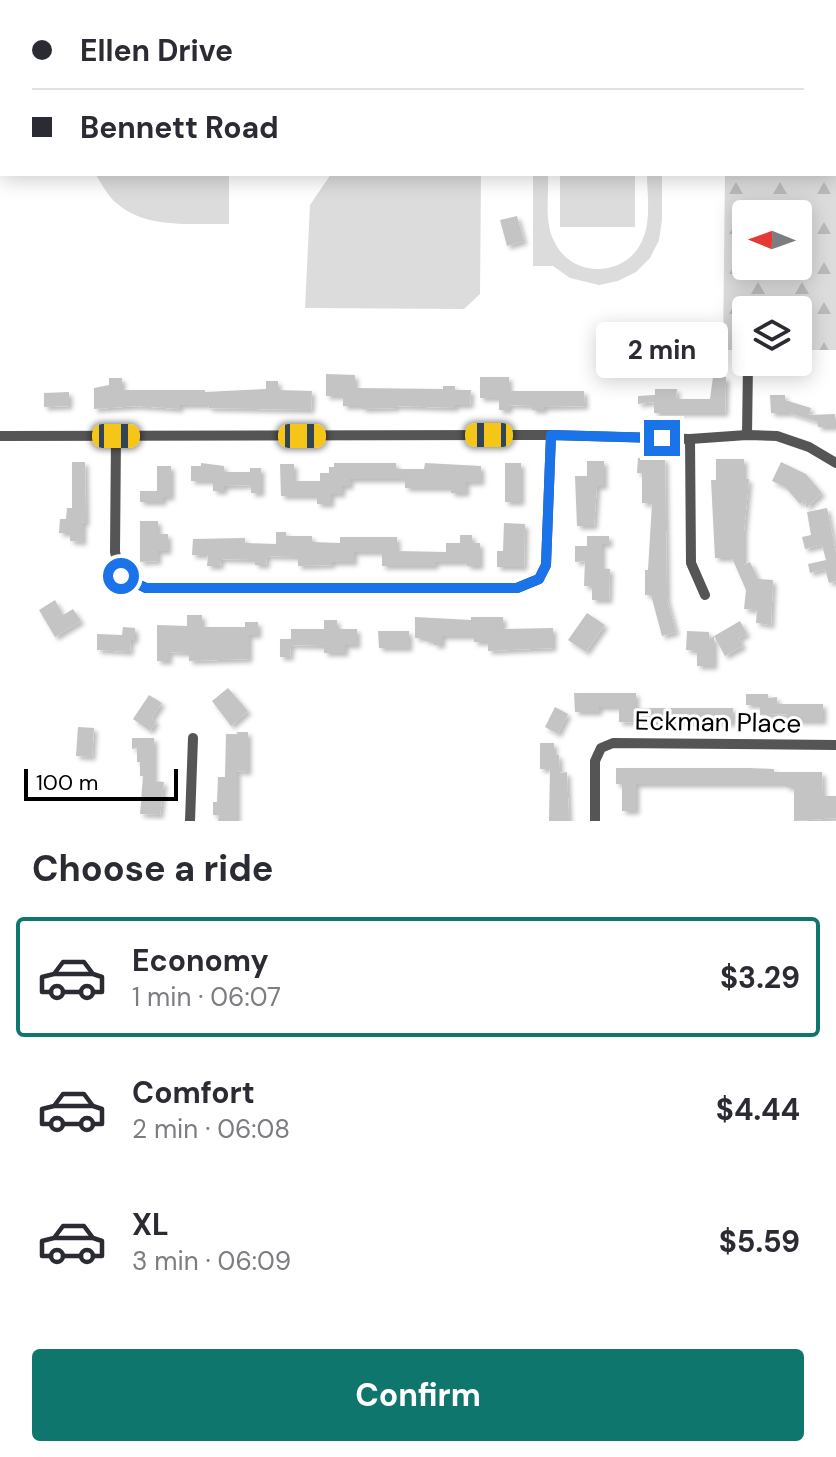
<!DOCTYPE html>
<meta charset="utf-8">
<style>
body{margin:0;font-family:"DM Sans",sans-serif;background:#f7f7f7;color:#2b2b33;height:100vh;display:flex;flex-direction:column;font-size:30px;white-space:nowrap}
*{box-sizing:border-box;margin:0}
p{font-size:26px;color:#7c7c81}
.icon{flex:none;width:44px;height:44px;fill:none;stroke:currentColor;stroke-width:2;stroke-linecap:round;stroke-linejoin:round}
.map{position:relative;height:821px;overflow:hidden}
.drawer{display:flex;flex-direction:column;background:#fff;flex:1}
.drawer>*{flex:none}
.guide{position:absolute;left:0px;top:0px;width:836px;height:176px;box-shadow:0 4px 20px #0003;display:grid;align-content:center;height:176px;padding:0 32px;background:#fff}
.needle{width:52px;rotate:271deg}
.fabs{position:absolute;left:732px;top:200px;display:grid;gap:16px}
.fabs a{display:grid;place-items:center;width:80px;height:80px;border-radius:8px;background:#fff;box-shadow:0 4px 20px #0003;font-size:40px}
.scale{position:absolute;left:24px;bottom:20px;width:154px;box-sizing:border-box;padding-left:8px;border:4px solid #000;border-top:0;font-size:22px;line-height:28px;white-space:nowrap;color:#000;-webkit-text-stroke:6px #fff;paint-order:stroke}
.end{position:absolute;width:36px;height:36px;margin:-18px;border:10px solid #1a73e8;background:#fff;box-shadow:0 0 0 4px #fff}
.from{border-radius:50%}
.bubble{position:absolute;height:56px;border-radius:8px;background:#fff;box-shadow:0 4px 20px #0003;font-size:26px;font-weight:700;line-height:56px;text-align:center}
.car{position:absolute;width:24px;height:48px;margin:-24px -12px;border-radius:10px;box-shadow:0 0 6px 2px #0007;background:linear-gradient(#f5c518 24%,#345 0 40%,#f5c518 0 76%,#345 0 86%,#f5c518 0)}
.guide b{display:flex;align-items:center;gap:28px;height:76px;font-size:30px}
.guide b+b{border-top:2px solid #e1e1e2}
.guide i{width:20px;height:20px;background:#2b2b33}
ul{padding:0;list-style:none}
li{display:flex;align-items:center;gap:24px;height:120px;margin:0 16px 12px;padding:0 16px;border:4px solid transparent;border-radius:8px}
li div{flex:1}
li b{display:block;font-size:30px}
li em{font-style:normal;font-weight:700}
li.current{border-color:#0f766e}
li>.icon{width:72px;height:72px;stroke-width:1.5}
h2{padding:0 32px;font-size:36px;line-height:96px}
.button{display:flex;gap:16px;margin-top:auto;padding:16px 32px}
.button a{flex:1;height:92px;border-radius:8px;background:#0f766e;color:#fff;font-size:32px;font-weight:700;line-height:92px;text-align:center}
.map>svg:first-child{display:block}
.green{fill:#dcdcdc}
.forest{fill:url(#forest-firs);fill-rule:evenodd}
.building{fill:#c4c4c4;filter:url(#shadow)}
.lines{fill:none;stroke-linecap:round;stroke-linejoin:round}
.primary-casing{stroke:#dbdbdb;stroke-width:18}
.minor{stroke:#555;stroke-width:10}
.primary{stroke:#000;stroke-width:16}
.route{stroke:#1a73e8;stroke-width:10}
.labels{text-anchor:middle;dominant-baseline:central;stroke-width:6;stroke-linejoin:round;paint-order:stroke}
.street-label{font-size:26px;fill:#000;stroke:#fff}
</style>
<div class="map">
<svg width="836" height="821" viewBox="0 0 836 821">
<defs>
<pattern id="forest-firs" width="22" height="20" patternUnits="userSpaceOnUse" patternTransform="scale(2)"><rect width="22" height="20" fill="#dcdcdc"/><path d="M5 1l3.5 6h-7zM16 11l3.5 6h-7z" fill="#bbb"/></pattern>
<filter id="shadow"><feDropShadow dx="3.5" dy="3.5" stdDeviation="2" flood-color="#0004"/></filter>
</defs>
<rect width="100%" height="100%" fill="#fff"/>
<g class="green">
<path d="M95,174H229V224C190,223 143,230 113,200C106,193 101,182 95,174Z"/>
<path d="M331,174H481L480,294L464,309L305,308L310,205Z"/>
<path d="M533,174H548C549,195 544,222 554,241C572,281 631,277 644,236C651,217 647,193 647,174H662V220L659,240L650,258L636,272L618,281L599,285L570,278L553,266H533Z"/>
<rect x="560" y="174" width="75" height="53"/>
</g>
<path class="forest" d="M727,0H836V350H798V310H746V350H723L725,174H834V2ZM746,214H798V266H746Z"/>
<g class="building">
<path d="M517,216L524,241L507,246L500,220Z"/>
<path d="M326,374L355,375V388L443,389V386H455V390H471L470,405H455V408L396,406V408L362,409V406H343V396H326Z"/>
<path d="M480,377H509V391H584L585,406L544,407V410H532V406L509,405V410H499V398H480Z"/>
<path d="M713,377H726L725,413H654V402L638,404V396L655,395V389H677L676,399H710Z"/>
<path d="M109,378H122V390H205V392L266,389V381H278V390L312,391L311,410L209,408L208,405H180V409L137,406L94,409V388L109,385Z"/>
<path d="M69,392V406L44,407V393Z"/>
<path d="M770,395H785V400L811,408L809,415L835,414V427H818V422L790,413H771Z"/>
<path d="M646,455L665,459L667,599L676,632L662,636L651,595H645V570H648L652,503H642V473H637L638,458H646Z"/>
<path d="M716,459H744V479H749L744,531V565L750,562L758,579L773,580L771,625L756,623L757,610L744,609L746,590L732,558H715L711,480H716Z"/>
<path d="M587,461H604V486H597L594,526H577L575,476H587Z"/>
<path d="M72,462H85L86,523L83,522V542L70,541V533H59L60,519H66L67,508H72Z"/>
<path d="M781,462L806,474L822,493L806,508L805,500L800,504L785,487L772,481Z"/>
<path d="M201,463L224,466V472H250V468H261V493H251V485L224,486V491H213V481H191V466H201Z"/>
<path d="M334,463H396V469H424L425,463L481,466V482H466V493H451V488H405V479H350V486H342V494H331V504H317V496H281L280,464H294V481H320V473H329V467H334Z"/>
<rect x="505" y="463" width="16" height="39"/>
<path d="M157,466H171V497H163V502H140V491H157Z"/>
<path d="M827,508L836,553V581L829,583L825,569L810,573L808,564L826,560L822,545L805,549L802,537L811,535L807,512Z"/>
<path d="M140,521H158V534H168V551H158V561L140,562Z"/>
<path d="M504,523L525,524L524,567H497V551H503Z"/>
<path d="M276,532H286V536H312V542L340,543V537H397V551L446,552V543H460V535H472V543H480V566H467V562H435V566H382V552H354V562H332V565L298,566V557L267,556L266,565H255V560L221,559L220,566H207L208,555H192L193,539L245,538V543L276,544Z"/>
<path d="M587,536H609V544H602V568L610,569L609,600H592V586H584L585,561L575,562V546H587Z"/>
<path d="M55,600L63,615L73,609L81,621L55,637L39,610Z"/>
<path d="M587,613L605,625L586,652L568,640Z"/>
<path d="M187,615H202V627H245V622H258V635H249V659L189,661V653L169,652V661H157V625L187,626Z"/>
<path d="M415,617L471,620V617H503V629L553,628V648L488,651V642H474V636H442V645H434V641H425V638H415Z"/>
<path d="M324,620H337V629H357V645H345V653H324V646L291,645L290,657H280V639H291V629H324Z"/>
<path d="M740,621L747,634L739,638L743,646L725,656L714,636V666H697V651L686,650L687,631L709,632V639Z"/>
<path d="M123,627L135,628V640H131L130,652L97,650V634L122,635Z"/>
<path d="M378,631H409V648H379Z"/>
<path d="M228,688L248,711L231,726L212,701Z"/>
<path d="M574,693H636V708H733V723L619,722V707H599V712H575Z"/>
<path d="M746,694H768V698L777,697V704H823V721H787V714L760,715V705H746Z"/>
<path d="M149,695L162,703L152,718L156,722L150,731L133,719Z"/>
<path d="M555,707L568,714L558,734L545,727Z"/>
<path d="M78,727L94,728L92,757L76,756Z"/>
<path d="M236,732H248V772L237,771V821H218L219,815H213V802H217L218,777H225L226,734H238Z"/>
<path d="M132,738H154V781L164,782L160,815L140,814L143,776H140V762H137V748L132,749Z"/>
<path d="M540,743H554V755H559L560,773L567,772L569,821H549L550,769H540Z"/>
<path d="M616,768H748L774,769V772H822L823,796H836V818L794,821V787H786V784H636V811H622V784H616Z"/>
</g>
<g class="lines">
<defs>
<path id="primary" d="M0,120V0"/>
</defs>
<use href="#primary" class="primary-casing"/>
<g class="minor">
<path d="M747,435L748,363"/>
<path d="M0,436L551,435L690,439L747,435L777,436L809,447L836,463"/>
<path d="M116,436L115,552L121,576L146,588H517L539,579L546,565L551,435"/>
<path d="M690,439L691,563L705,595"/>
<path d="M190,821L193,738"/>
<path d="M595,821V761L601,748L613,743L836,745"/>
</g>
<use href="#primary" class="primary"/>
</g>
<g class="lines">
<path class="route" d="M121,576L146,588H517L539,579L546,565L551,435L662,438"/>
</g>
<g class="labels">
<g class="street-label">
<text transform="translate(718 722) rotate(1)">Eckman Place</text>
</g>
</g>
</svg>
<div class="fabs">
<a><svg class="needle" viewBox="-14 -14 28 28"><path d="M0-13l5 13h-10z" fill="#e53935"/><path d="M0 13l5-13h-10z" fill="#7c7c81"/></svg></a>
<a><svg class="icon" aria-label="layers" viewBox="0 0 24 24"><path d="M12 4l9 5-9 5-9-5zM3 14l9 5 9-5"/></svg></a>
</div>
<div class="scale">100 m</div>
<i class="end from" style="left:121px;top:576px"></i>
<i class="end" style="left:662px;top:438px"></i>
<div class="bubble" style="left:596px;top:322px;width:132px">2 min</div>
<i class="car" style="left:489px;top:435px;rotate:270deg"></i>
<i class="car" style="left:116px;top:436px;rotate:90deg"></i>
<i class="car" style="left:302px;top:436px;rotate:90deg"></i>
<div class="guide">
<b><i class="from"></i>Ellen Drive</b>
<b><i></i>Bennett Road</b>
</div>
</div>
<section class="drawer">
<h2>Choose a ride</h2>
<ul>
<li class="current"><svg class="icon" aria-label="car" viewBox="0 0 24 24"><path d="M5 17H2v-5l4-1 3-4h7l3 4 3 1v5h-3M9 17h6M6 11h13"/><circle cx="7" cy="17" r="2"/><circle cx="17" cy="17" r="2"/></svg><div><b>Economy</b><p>1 min · 06:07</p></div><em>$3.29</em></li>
<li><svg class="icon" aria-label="car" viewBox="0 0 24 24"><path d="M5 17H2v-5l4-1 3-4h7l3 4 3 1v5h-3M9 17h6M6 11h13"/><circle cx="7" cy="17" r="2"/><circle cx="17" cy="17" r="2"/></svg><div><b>Comfort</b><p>2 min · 06:08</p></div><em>$4.44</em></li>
<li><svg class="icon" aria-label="car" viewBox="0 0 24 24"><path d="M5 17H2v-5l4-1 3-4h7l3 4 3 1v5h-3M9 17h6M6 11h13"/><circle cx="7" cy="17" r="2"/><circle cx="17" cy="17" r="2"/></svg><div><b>XL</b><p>3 min · 06:09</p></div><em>$5.59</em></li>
</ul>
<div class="button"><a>Confirm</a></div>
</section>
